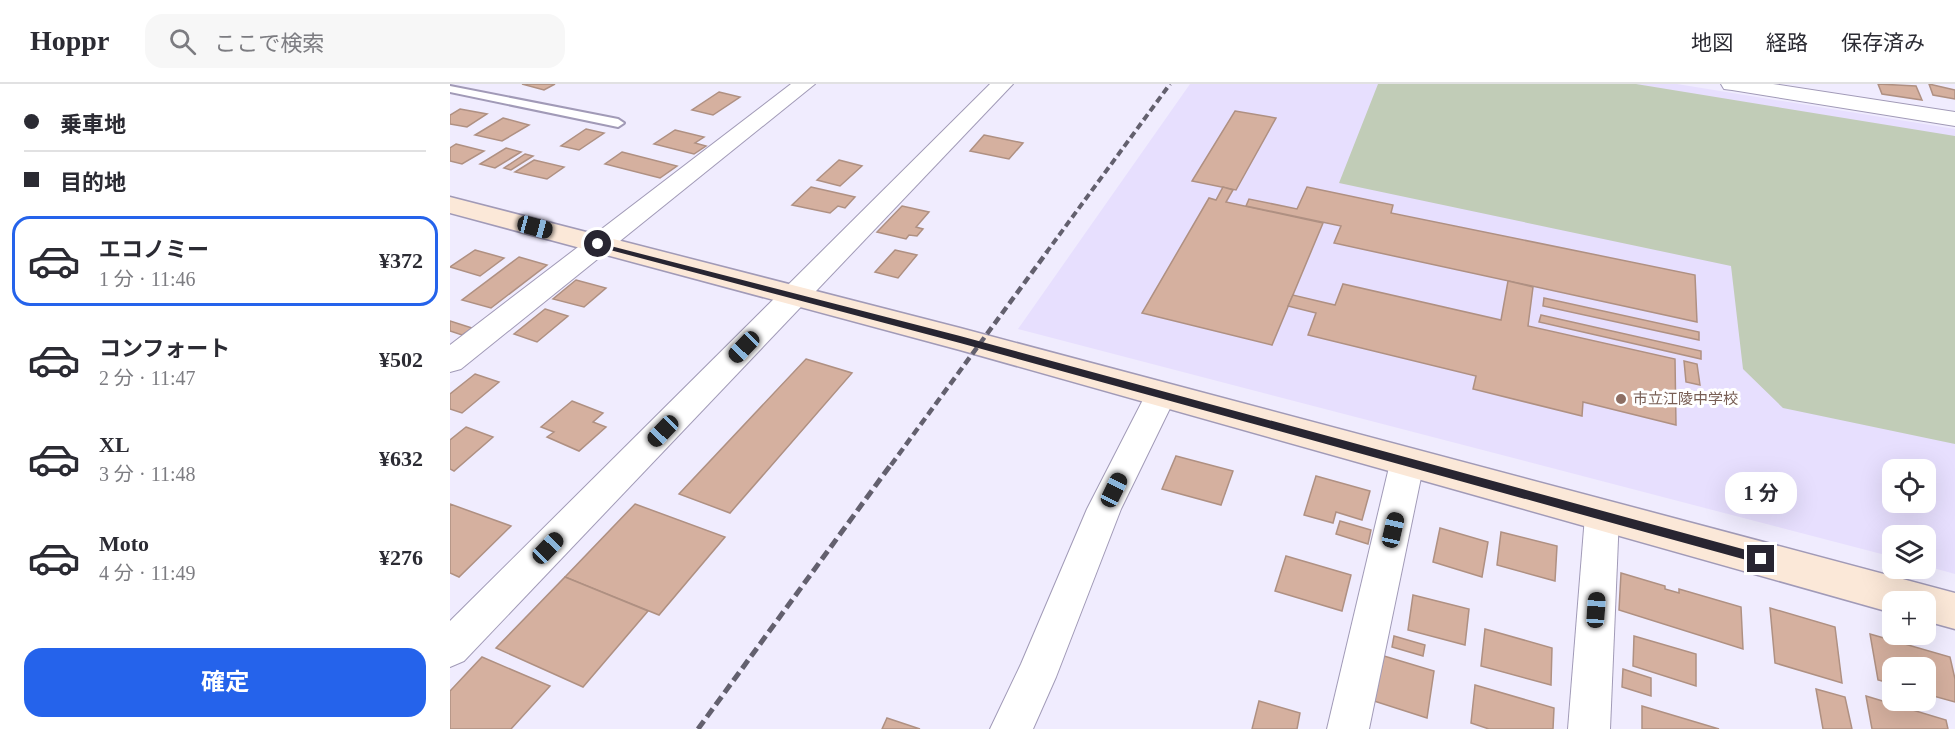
<!DOCTYPE html>
<html lang="ja">
<meta charset="utf-8">
<style>
body{margin:0;font-family:"Times New Roman","Noto Sans JP",serif;background:#f7f7f7;color:#2b2b33;height:100vh;display:flex;flex-direction:column;font-size:22px;white-space:nowrap}
*{box-sizing:border-box;margin:0}
p{font-size:20px;color:#7c7c81}
.icon{flex:none;width:33px;height:33px;fill:none;stroke:currentColor;stroke-width:2;stroke-linecap:round;stroke-linejoin:round}
.map{position:relative;flex:1;overflow:hidden}
.drawer{display:flex;flex-direction:column;background:#fff;width:450px}
.drawer>*{flex:none}
.top-card{display:grid;align-content:center;height:132px;padding:0 24px;background:#fff}
.fabs{position:absolute;left:1432px;top:375px;display:grid;gap:12px}
.fabs a{display:grid;place-items:center;width:54px;height:54px;border-radius:12px;background:#fff;box-shadow:0 6px 24px #0002;font-size:30px}
.end{position:absolute;width:27px;height:27px;margin:-14px;border:8px solid #282531;background:#fff;box-shadow:0 0 0 3px #fff}
.from{border-radius:50%}
.bubble{position:absolute;height:42px;border-radius:18px;background:#fff;box-shadow:0 6px 24px #0002;font-size:20px;font-weight:700;line-height:42px;text-align:center}
.car{position:absolute;width:18px;height:36px;margin:-18px -9px;border-radius:8px;box-shadow:0 0 4px 2px #0007;background:linear-gradient(#222 24%,#8ab4d8 0 40%,#222 0 76%,#8ab4d8 0 86%,#222 0)}
.top-card b{display:flex;align-items:center;gap:21px;height:57px;font-size:22px}
.top-card b+b{border-top:2px solid #e1e1e2}
.top-card i{width:15px;height:15px;background:#2b2b33}
ul{padding:0;list-style:none}
li{display:flex;align-items:center;gap:18px;height:90px;margin:0 12px 9px;padding:0 12px;border:3px solid transparent;border-radius:18px}
li div{flex:1}
li b{display:block;font-size:22px}
li em{font-style:normal;font-weight:700}
li.current{border-color:#2563eb}
li>.icon{width:54px;height:54px;stroke-width:1.5}
.cta{display:flex;gap:12px;margin-top:auto;padding:12px 24px}
.cta a{flex:1;height:69px;border-radius:18px;background:#2563eb;color:#fff;font-size:24px;font-weight:700;line-height:69px;text-align:center}
header{display:flex;align-items:center;gap:36px;box-sizing:border-box;height:84px;padding:0 30px;background:#fff;border-bottom:2px solid #e1e1e2}
header strong{font-size:28px}
nav{display:flex;gap:33px;margin-inline-start:auto;font-size:21px}
.search{width:420px;height:54px;background:#f7f7f7;display:flex;align-items:center;gap:15px;box-sizing:border-box;padding:0 21px;border-radius:18px;color:#7c7c81;font-size:22px}
main{display:flex;flex:1;min-height:0}
.map>svg:first-child{display:block}
.built{fill:#e7dffe;fill-rule:evenodd}
.green{fill:#c1ccb7}
.building{fill:#d5b09f;stroke:#af9082;stroke-width:1.5}
.lines{fill:none;stroke-linecap:round;stroke-linejoin:round}
.lane-casing{stroke:#a19ab7;stroke-width:4}
.street-casing{stroke:#a19ab7;stroke-width:2}
.secondary-casing{stroke:#a19ab7;stroke-width:3}
.lane{fill:#fff;fill-rule:evenodd}
.street{fill:#fff;fill-rule:evenodd}
.secondary{fill:#fbe8d8;fill-rule:evenodd}
.rail-far2{stroke:#63606e;stroke-width:4;stroke-dasharray:7 4;stroke-linecap:butt}
.rail-far1{stroke:#63606e;stroke-width:4.5;stroke-dasharray:8 4.5;stroke-linecap:butt}
.rail{stroke:#63606e;stroke-width:5;stroke-dasharray:10 5;stroke-linecap:butt}
.route{fill:#282531}
.education-dot{fill:#8d6e63;stroke:#fff;stroke-width:2}
.labels{text-anchor:middle;dominant-baseline:central;stroke-width:6;stroke-linejoin:round;paint-order:stroke}
.education-label{font-size:15px;fill:#785e54;stroke:#fff;text-anchor:start}
</style>
<header>
<strong>Hoppr</strong>
<div class="search"><svg class="icon" aria-label="search" viewBox="0 0 24 24"><circle cx="10" cy="10" r="6"/><path d="M15 15l6 6"/></svg>ここで検索</div>
<nav><a>地図</a><a>経路</a><a>保存済み</a></nav>
</header>
<main>
<section class="drawer">
<div class="top-card">
<b><i class="from"></i>乗車地</b>
<b><i></i>目的地</b>
</div>
<ul>
<li class="current"><svg class="icon" aria-label="car" viewBox="0 0 24 24"><path d="M5 17H2v-5l4-1 3-4h7l3 4 3 1v5h-3M9 17h6M6 11h13"/><circle cx="7" cy="17" r="2"/><circle cx="17" cy="17" r="2"/></svg><div><b>エコノミー</b><p>1 分 · 11:46</p></div><em>¥372</em></li>
<li><svg class="icon" aria-label="car" viewBox="0 0 24 24"><path d="M5 17H2v-5l4-1 3-4h7l3 4 3 1v5h-3M9 17h6M6 11h13"/><circle cx="7" cy="17" r="2"/><circle cx="17" cy="17" r="2"/></svg><div><b>コンフォート</b><p>2 分 · 11:47</p></div><em>¥502</em></li>
<li><svg class="icon" aria-label="car" viewBox="0 0 24 24"><path d="M5 17H2v-5l4-1 3-4h7l3 4 3 1v5h-3M9 17h6M6 11h13"/><circle cx="7" cy="17" r="2"/><circle cx="17" cy="17" r="2"/></svg><div><b>XL</b><p>3 分 · 11:48</p></div><em>¥632</em></li>
<li><svg class="icon" aria-label="car" viewBox="0 0 24 24"><path d="M5 17H2v-5l4-1 3-4h7l3 4 3 1v5h-3M9 17h6M6 11h13"/><circle cx="7" cy="17" r="2"/><circle cx="17" cy="17" r="2"/></svg><div><b>Moto</b><p>4 分 · 11:49</p></div><em>¥276</em></li>
</ul>
<div class="cta"><a>確定</a></div>
</section>
<div class="map">
<svg width="1505" height="645" viewBox="0 0 1505 645">
<rect width="100%" height="100%" fill="#f0ecfe"/>
<path class="built" d="M740,0H1227L1505,45V490L1476,482V452H1443V473L568,245ZM1443,386H1476V418H1443Z"/>
<path class="green" d="M928,0H1186L1505,52V360L1333,324L1293,285L1281,182L889,99Z"/>
<g class="building">
<path d="M72,0H105L94,6Z"/>
<path d="M1428,0L1466,2L1472,16L1432,10Z"/>
<path d="M1479,0L1505,6V15L1483,11Z"/>
<path d="M269,8L290,13L263,31L242,26Z"/>
<path d="M10,25L37,30L17,43L0,40V31Z"/>
<path d="M785,27L826,34L786,106L742,97Z"/>
<path d="M53,34L79,41L52,57L25,51Z"/>
<path d="M136,45L154,49L129,66L111,62Z"/>
<path d="M225,46L254,53L245,59L256,62L244,70L204,60Z"/>
<path d="M534,51L573,59L559,75L520,67Z"/>
<path d="M6,60L34,67L12,80L0,77V64Z"/>
<path d="M56,64L71,68L45,84L30,80Z"/>
<path d="M172,68L227,82L210,94L155,80Z"/>
<path d="M75,70L83,72L61,86L54,84Z"/>
<path d="M84,76L114,83L97,95L65,88Z"/>
<path d="M389,76L412,82L390,102L367,96Z"/>
<path d="M361,103L405,113L395,124L388,122L380,129L342,121Z"/>
<path d="M773,103L783,106L776,118L873,139L822,261L692,229L759,114L766,116Z"/>
<path d="M857,103L943,121L941,129L1245,191L1247,238L884,159L891,142L796,122L799,115L847,125Z"/>
<path d="M452,122L479,128L466,143L473,145L467,152L459,151L456,155L427,148Z"/>
<path d="M25,166L54,174L30,192L0,183Z"/>
<path d="M445,166L467,171L448,194L425,188Z"/>
<path d="M69,173L97,181L41,224L12,216Z"/>
<path d="M126,196L156,204L134,223L103,215Z"/>
<path d="M1058,197L1083,203L1078,242L1225,275L1226,341L1133,318L1132,332L1023,305L1026,292L858,251L866,229L838,222L843,211L885,221L893,200L1051,236Z"/>
<path d="M1094,214L1249,248V256L1093,222Z"/>
<path d="M95,225L118,232L87,258L64,250Z"/>
<path d="M1091,231L1251,267V275L1089,238Z"/>
<path d="M0,237L22,244L12,251L0,247Z"/>
<path d="M356,275L402,289L280,429L229,410Z"/>
<path d="M1234,277L1247,280L1250,301L1236,298Z"/>
<path d="M25,290L49,298L12,329L0,325V310Z"/>
<path d="M122,317L153,329L143,338L156,343L129,367L97,353L104,348L91,343Z"/>
<path d="M16,343L43,353L4,387L0,385V356Z"/>
<path d="M726,372L783,387L771,421L712,405Z"/>
<path d="M866,392L920,407L912,436L886,428L883,439L854,431Z"/>
<path d="M0,420L61,442L9,493L0,489Z"/>
<path d="M185,420L275,453L209,531L115,493Z"/>
<path d="M890,437L921,446L918,460L886,450Z"/>
<path d="M990,444L1038,458L1032,493L983,478Z"/>
<path d="M1051,448L1107,462L1105,497L1047,481Z"/>
<path d="M836,472L901,491L892,527L825,507Z"/>
<path d="M1171,489L1215,502V505L1229,509V505L1291,523L1293,565L1169,526Z"/>
<path d="M115,493L198,527L133,603L46,564Z"/>
<path d="M963,511L1019,525L1015,561L958,546Z"/>
<path d="M1320,524L1385,543L1392,599L1325,579Z"/>
<path d="M1035,545L1102,564L1101,601L1031,582Z"/>
<path d="M1420,550L1500,573L1505,595V618L1476,610V584H1443V600L1428,596Z"/>
<path d="M944,552L975,561L973,572L942,563Z"/>
<path d="M1184,552L1246,570V602L1183,582Z"/>
<path d="M934,572L984,587L977,634L924,617Z"/>
<path d="M32,573L100,602L61,645H0V607Z"/>
<path d="M1173,585L1201,594V612L1172,603Z"/>
<path d="M1025,601L1104,624L1103,645H1039L1021,639Z"/>
<path d="M1366,605L1395,613L1402,645H1373Z"/>
<path d="M1416,612L1496,636L1498,645H1422Z"/>
<path d="M809,617L850,629L847,645H802Z"/>
<path d="M1192,622L1269,645H1192Z"/>
<path d="M437,634L470,645H432Z"/>
</g>
<g class="lines">
<defs>
<path id="lane" d="M0,2L168,35L174,39L168,43L0,8Z"/>
<g id="street">
<path d="M341,0H365L11,285L0,288V261Z"/>
<path d="M540,0H563L14,577L0,583V537Z"/>
<path d="M1271,0H1323L1505,28V42L1282,6L1274,5Z"/>
<path d="M710,300L721,304L726,312L671,425L606,593L583,645H540L571,580L637,425L699,304Z"/>
<path d="M957,366L969,369L974,379L919,645H877L940,379L945,369Z"/>
<path d="M1152,417L1164,421L1169,432L1160,645H1118L1135,432L1140,421Z"/>
</g>
<path id="secondary" d="M0,113L510,244L1505,509V545L1476,537V518H1443V529L510,266L0,129Z"/>
</defs>
<use href="#lane" class="lane-casing"/>
<use href="#street" class="street-casing"/>
<use href="#secondary" class="secondary-casing"/>
<use href="#lane" class="lane"/>
<use href="#street" class="street"/>
<use href="#secondary" class="secondary"/>
<path class="rail-far2" d="M596,169L720,0"/>
<path class="rail-far1" d="M441,381L597,168"/>
<path class="rail" d="M248,645L442,379"/>
</g>
<path class="route" d="M145,158L510,252L1311,470L1317,475L1311,480L510,259L145,162Z"/>
<circle class="education-dot" cx="1171" cy="315" r="6"/>
<g class="labels">
<g class="education-label">
<text x="1183" y="315">市立江陵中学校</text>
</g>
</g>
</svg>
<div class="fabs">
<a><svg class="icon" aria-label="locate" viewBox="0 0 24 24"><circle cx="12" cy="12" r="6"/><path d="M12 2v4M12 18v4M2 12h4M18 12h4"/></svg></a>
<a><svg class="icon" aria-label="layers" viewBox="0 0 24 24"><path d="M12 4l9 5-9 5-9-5zM3 14l9 5 9-5"/></svg></a>
<a>+</a>
<a>−</a>
</div>
<i class="end from" style="left:148px;top:160px"></i>
<i class="end" style="left:1311px;top:475px"></i>
<div class="bubble" style="left:1275px;top:388px;width:72px">1 分</div>
<i class="car" style="left:85px;top:143px;rotate:105deg"></i>
<i class="car" style="left:294px;top:263px;rotate:224deg"></i>
<i class="car" style="left:213px;top:347px;rotate:224deg"></i>
<i class="car" style="left:664px;top:406px;rotate:26deg"></i>
<i class="car" style="left:943px;top:446px;rotate:13deg"></i>
<i class="car" style="left:98px;top:464px;rotate:44deg"></i>
<i class="car" style="left:1146px;top:526px;rotate:4deg"></i>
</div>
</main>
